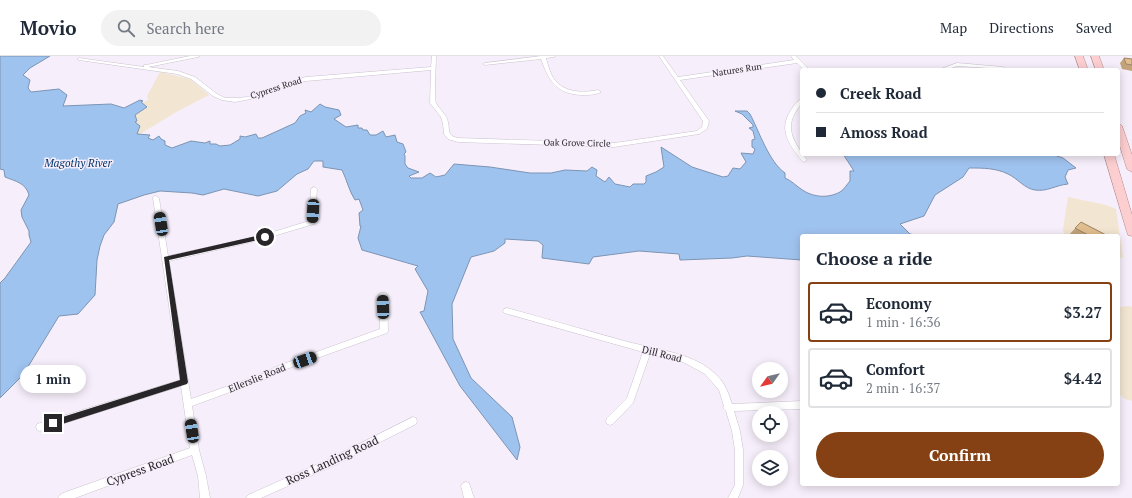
<!DOCTYPE html>
<meta charset="utf-8">
<style>
body{margin:0;font-family:"PT Serif",serif;background:#f2f2f3;color:#1f2937;height:100vh;display:flex;flex-direction:column;font-size:15px;white-space:nowrap}
*{box-sizing:border-box;margin:0}
p{font-size:13px;color:#747a83}
.icon{flex:none;width:22px;height:22px;fill:none;stroke:currentColor;stroke-width:2;stroke-linecap:round;stroke-linejoin:round}
.map{position:relative;flex:1;overflow:hidden}
.panel{position:absolute;left:800px;top:178px;width:320px;height:252px;display:flex;flex-direction:column;background:#fff;border-radius:4px;box-shadow:0 2px 10px #0003}
.panel>*{flex:none}
.top-card{position:absolute;left:800px;top:12px;width:320px;height:88px;border-radius:4px;box-shadow:0 2px 10px #0003;display:grid;align-content:center;height:88px;padding:0 16px;background:#fff}
.needle{width:26px;rotate:236deg}
.fabs{position:absolute;left:752px;top:306px;display:grid;gap:8px}
.fabs a{display:grid;place-items:center;width:36px;height:36px;border-radius:50%;background:#fff;box-shadow:0 2px 10px #0003;font-size:20px}
.end{position:absolute;width:18px;height:18px;margin:-9px;border:5px solid #29262a;background:#fff;box-shadow:0 0 0 2px #fff}
.from{border-radius:50%}
.bubble{position:absolute;height:28px;border-radius:14px;background:#fff;box-shadow:0 2px 10px #0003;font-size:13px;font-weight:600;line-height:28px;text-align:center}
.car{position:absolute;width:12px;height:24px;margin:-12px -6px;border-radius:5px;box-shadow:0 0 3px 1px #0007;background:linear-gradient(#222 24%,#8ab4d8 0 40%,#222 0 76%,#8ab4d8 0 86%,#222 0)}
.top-card b{display:flex;align-items:center;gap:14px;height:38px;font-size:15px}
.top-card b+b{border-top:1px solid #e0e1e3}
.top-card i{width:10px;height:10px;background:#1f2937}
ul{padding:0;list-style:none}
li{display:flex;align-items:center;gap:12px;height:60px;margin:0 8px 6px;padding:0 8px;border:2px solid #e0e1e3;border-radius:4px}
li div{flex:1}
li b{display:block;font-size:15px}
li em{font-style:normal;font-weight:600}
li.active{border-color:#854113}
li>.icon{width:36px;height:36px;stroke-width:1.5}
h2{padding:0 16px;font-size:18px;line-height:48px}
.button{display:flex;gap:8px;margin-top:auto;padding:8px 16px}
.button a{flex:1;height:46px;border-radius:24px;background:#854113;color:#fff;font-size:16px;font-weight:600;line-height:46px;text-align:center}
header{display:flex;align-items:center;gap:24px;box-sizing:border-box;height:56px;padding:0 20px;background:#fff;border-bottom:1px solid #e0e1e3}
header strong{font-size:19px}
nav{display:flex;gap:22px;margin-inline-start:auto;font-size:14px}
.search{width:280px;height:36px;background:#f2f2f3;display:flex;align-items:center;gap:10px;box-sizing:border-box;padding:0 14px;border-radius:22px;color:#747a83;font-size:15px}
.map>svg:first-child{display:block}
.commercial{fill:#f2e6d2}
.water{fill:#9fc3ef;stroke:#7c94b4}
.lines{fill:none;stroke-linecap:round;stroke-linejoin:round}
.minor-casing{stroke:#cbc3cf;stroke-width:1}
.trunk-casing{stroke:#b28b8e;stroke-width:1}
.minor{fill:#fff;fill-rule:evenodd}
.trunk{fill:#fcced0;fill-rule:evenodd}
.wall{fill:#c2a37b}
.building{fill:#e1be8f;stroke:#9e8564}
.route{fill:#29262a}
.labels{text-anchor:middle;dominant-baseline:central;stroke-width:3;stroke-linejoin:round;paint-order:stroke}
.far-street-label{font-size:9px;fill:#29262a;stroke:#f6eefa}
.street-label{font-size:10px;fill:#29262a;stroke:#f6eefa}
.water-label{font-size:11px;font-style:italic;fill:#04386c;stroke:#f6eefa}
.near-street-label{font-size:12px;fill:#29262a;stroke:#f6eefa}
</style>
<header>
<strong>Movio</strong>
<div class="search"><svg class="icon" aria-label="search" viewBox="0 0 24 24"><circle cx="10" cy="10" r="6"/><path d="M15 15l6 6"/></svg>Search here</div>
<nav><a>Map</a><a>Directions</a><a>Saved</a></nav>
</header>
<div class="map">
<svg width="1132" height="442" viewBox="0 0 1132 442">
<rect width="100%" height="100%" fill="#f6eefa"/>
<g class="commercial">
<path d="M160,16L190,23L209,39L178,55L122,89L71,83L148,44L147,40Z"/>
<path d="M1068,141L1106,149L1116,153L1123,202L1118,201V180H1064L1063,173Z"/>
<path d="M1131,250L1132,252V345L1125,343L1118,337V251Z"/>
</g>
<path class="water" d="M0,0H50L30,12L23,19L30,24L28,32L31,36L59,33L67,39L63,50L111,48L124,52L140,44L143,45L141,46L147,51L135,59L137,65L135,66L140,70L137,78L150,79L148,82L153,84L159,80L161,83L165,85V89L172,92L191,85L205,87L210,85V88H216L220,90L230,89L240,83V80L245,81L256,78L258,82H262L295,67L300,60L306,57L305,54L311,56L320,48L325,51L339,54L341,59L334,63L346,71L358,69V72H362L363,74H367L370,79H376L383,75L386,81L395,79L397,86L403,88L406,96L404,98L405,100V108L408,112L419,116L409,120L411,122H422L430,117L436,121L445,119L454,108L490,111L530,117H551L565,114L587,115L592,111L597,114L596,120L605,126L609,121L615,128L630,131L633,128H644L646,126V120L656,116L664,111L661,91L692,111L723,121L728,120L733,112L740,113L746,106L741,97L753,98L755,93L752,91V84L755,83L753,75L749,72L753,71V69L742,58L735,55H747L750,58C759,75 769,106 785,117V122C792,125 795,129 801,133C812,141 827,143 840,136C844,134 847,128 850,125V115H854L843,98H1051L1063,102L1076,112L1068,114L1065,121L1068,128C1056,129 1047,136 1035,134C1025,133 1017,122 1008,118C996,112 983,112 969,112L963,121L935,139L924,160L900,168L910,178L921,180H802V204L747,200L732,202L680,204L679,198L639,195L593,201L589,208L542,202L543,189L538,185L505,183V187L494,195L471,201L452,248L453,283L471,322L512,361L520,391L517,404L460,330L420,256L424,255L428,235L415,213L418,210L362,194L358,182L361,170H360L359,157L363,154L359,143L355,144C349,135 347,124 342,114L323,111V105H314L308,113L297,118L277,135L258,140L224,133L203,139L192,137L160,135L144,139L118,148L114,166L104,179L100,190L97,204L95,239L78,258L59,260L23,319L0,342V227L5,222L31,186L29,179V175L22,161L21,154L29,139C26,127 15,125 5,121L4,114L0,113Z"/>
<g class="lines">
<defs>
<g id="minor">
<path d="M190,0H200L198,1L148,11L178,15L195,21L217,38L225,42H235L248,41L281,28L306,21L431,11L432,0H436C436,7 434,43 436,47C439,53 445,57 447,63C451,73 445,79 458,82L614,87L697,75L702,71L703,65L659,0H663L678,21L794,4L791,0H796L810,14H804L797,7L680,24L709,65L707,73L699,78L614,91L458,86L448,83L444,78L443,68L441,61L430,47L431,14L306,25L285,30L251,43L235,46L222,44L213,40L191,23L177,18L79,4L77,3L79,2L144,11V9H146Z"/>
<path d="M541,0H556L554,1L546,2C548,9 550,17 554,23C564,37 583,37 598,34L601,36C596,39 588,39 582,39C556,38 549,25 541,3L485,9L483,8L485,7Z"/>
<path d="M957,7L1003,11L1005,12L1003,13L957,10L946,14H938Z"/>
<path d="M802,42C802,49 797,53 794,59C785,76 798,91 807,104L804,106L802,105C789,88 778,74 791,54C794,49 798,45 802,42Z"/>
<path d="M314,131L317,133L314,168L260,184L169,205L191,343L265,317L275,311L380,273L379,239L380,237H386L387,239L388,275L387,277L281,315L271,321L192,350L199,394L206,420L210,442H200L198,420L192,399L75,442H58L60,439L63,437L190,392L181,330L40,375L37,374L36,371L37,368L40,367L180,324L153,142L154,140H156L159,142L168,200L260,180L309,165L311,133Z"/>
<path d="M507,252C547,263 588,275 628,286C655,293 691,297 712,315C724,325 727,333 732,348L802,345V353L734,355L740,375L743,394V429L738,442H728L735,429V394L732,375L726,355L723,352L724,350L719,334L705,318L683,306L650,298L633,347L613,368L610,369L607,368L606,365L607,362L627,342L643,296L504,257L503,255L504,253Z"/>
<path d="M413,361L416,362L417,365L416,368L333,410L261,442H246L248,439L327,404Z"/>
<path d="M466,426L469,427L474,442H464L461,430L463,427Z"/>
</g>
<g id="trunk">
<path d="M1075,0H1083L1088,14H1080Z"/>
<path d="M1091,0H1099L1104,14H1096Z"/>
<path d="M1118,67L1122,70L1132,99V116L1127,113L1118,84Z"/>
<path d="M1104,98H1114L1132,159V180L1128,179L1127,176Z"/>
</g>
</defs>
<use href="#minor" class="minor-casing"/>
<use href="#trunk" class="trunk-casing"/>
<use href="#minor" class="minor"/>
<use href="#trunk" class="trunk"/>
</g>
<g class="wall">
<path d="M1124,2L1132,3V15L1122,13L1120,7Z"/>
<path d="M1081,166L1108,180H1068Z"/>
</g>
<g class="building">
<path d="M1124,2L1132,3V9L1126,8Z"/>
<path d="M1081,166L1108,180H1090L1075,172Z"/>
</g>
<path class="route" d="M265,178L268,181L267,182L169,204L188,326L187,328L53,371L50,370L49,367L53,364L180,324L164,201Z"/>
<g class="labels">
<g class="far-street-label">
<text transform="translate(737 14) rotate(-9)">Natures Run</text>
<text transform="translate(276 32) rotate(-18)">Cypress Road</text>
<text transform="translate(577 87) rotate(1)">Oak Grove Circle</text>
</g>
<g class="street-label">
<text transform="translate(662 298) rotate(14)">Dill Road</text>
<text transform="translate(257 322) rotate(-22)">Ellerslie Road</text>
</g>
<g class="water-label">
<text x="78" y="107">Magothy River</text>
</g>
<g class="near-street-label">
<text transform="translate(332 404) rotate(-25)">Ross Landing Road</text>
<text transform="translate(140 414) rotate(-20)">Cypress Road</text>
</g>
</g>
</svg>
<div class="fabs">
<a><svg class="needle" viewBox="-14 -14 28 28"><path d="M0-13l5 13h-10z" fill="#e53935"/><path d="M0 13l5-13h-10z" fill="#747a83"/></svg></a>
<a><svg class="icon" aria-label="locate" viewBox="0 0 24 24"><circle cx="12" cy="12" r="6"/><path d="M12 2v4M12 18v4M2 12h4M18 12h4"/></svg></a>
<a><svg class="icon" aria-label="layers" viewBox="0 0 24 24"><path d="M12 4l9 5-9 5-9-5zM3 14l9 5 9-5"/></svg></a>
</div>
<i class="end from" style="left:265px;top:181px"></i>
<i class="end" style="left:53px;top:367px"></i>
<div class="bubble" style="left:20px;top:309px;width:66px">1 min</div>
<i class="car" style="left:313px;top:155px;rotate:183deg"></i>
<i class="car" style="left:161px;top:168px;rotate:351deg"></i>
<i class="car" style="left:383px;top:251px;rotate:358deg"></i>
<i class="car" style="left:305px;top:304px;rotate:70deg"></i>
<i class="car" style="left:192px;top:375px;rotate:351deg"></i>
<div class="top-card">
<b><i class="from"></i>Creek Road</b>
<b><i></i>Amoss Road</b>
</div>
<section class="panel">
<h2>Choose a ride</h2>
<ul>
<li class="active"><svg class="icon" aria-label="car" viewBox="0 0 24 24"><path d="M5 17H2v-5l4-1 3-4h7l3 4 3 1v5h-3M9 17h6M6 11h13"/><circle cx="7" cy="17" r="2"/><circle cx="17" cy="17" r="2"/></svg><div><b>Economy</b><p>1 min · 16:36</p></div><em>$3.27</em></li>
<li><svg class="icon" aria-label="car" viewBox="0 0 24 24"><path d="M5 17H2v-5l4-1 3-4h7l3 4 3 1v5h-3M9 17h6M6 11h13"/><circle cx="7" cy="17" r="2"/><circle cx="17" cy="17" r="2"/></svg><div><b>Comfort</b><p>2 min · 16:37</p></div><em>$4.42</em></li>
</ul>
<div class="button"><a>Confirm</a></div>
</section>
</div>
